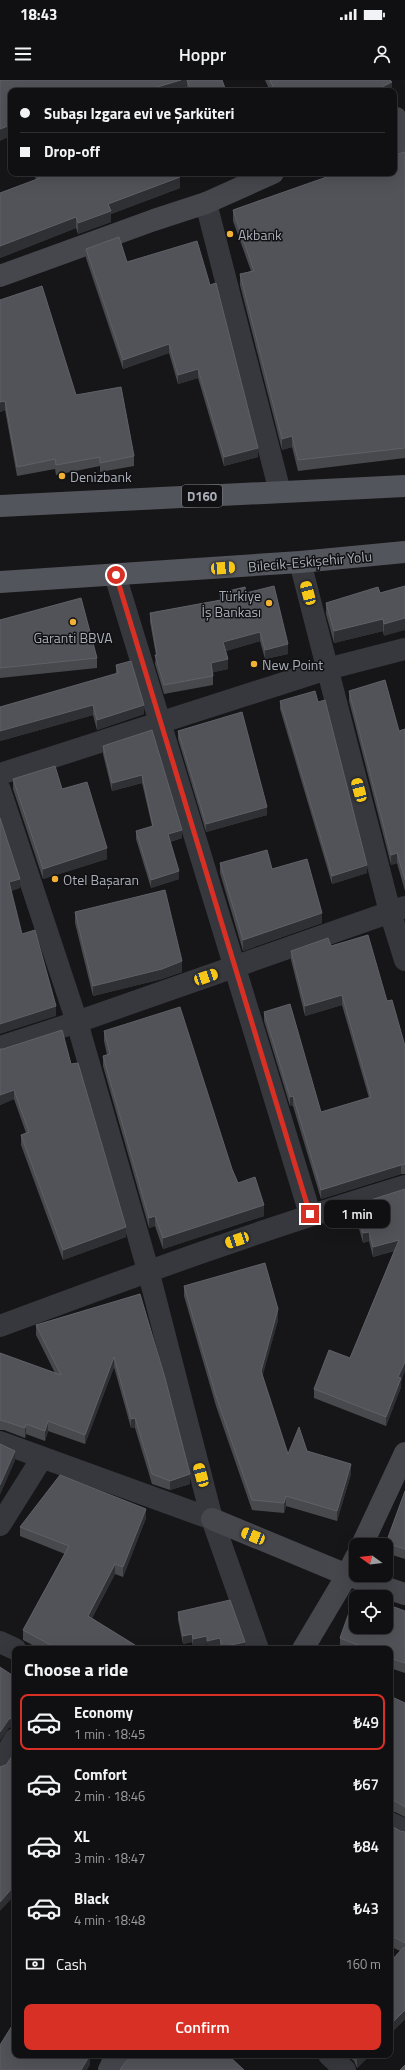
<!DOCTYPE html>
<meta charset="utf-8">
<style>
body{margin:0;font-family:"Titillium Web",sans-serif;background:#19191b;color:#f1f3f6;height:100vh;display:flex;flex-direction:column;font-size:15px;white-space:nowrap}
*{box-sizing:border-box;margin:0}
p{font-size:13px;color:#9c9d9f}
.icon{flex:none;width:22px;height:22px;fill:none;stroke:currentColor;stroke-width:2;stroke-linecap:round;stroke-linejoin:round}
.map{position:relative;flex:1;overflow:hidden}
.side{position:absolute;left:12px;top:1566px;width:381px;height:412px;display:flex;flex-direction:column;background:#101012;border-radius:8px;box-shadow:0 4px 16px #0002,0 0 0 1px #303032}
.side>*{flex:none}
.hud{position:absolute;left:8px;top:8px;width:389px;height:88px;border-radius:8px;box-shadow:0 4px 16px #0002,0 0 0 1px #303032;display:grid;align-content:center;height:88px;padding:0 12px;background:#101012}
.needle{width:26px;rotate:285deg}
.tools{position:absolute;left:349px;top:1458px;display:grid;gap:8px}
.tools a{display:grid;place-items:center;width:44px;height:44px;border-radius:8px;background:#101012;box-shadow:0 4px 16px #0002,0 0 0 1px #303032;font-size:20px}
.end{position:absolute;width:18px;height:18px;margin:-9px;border:5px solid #d93025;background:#fff;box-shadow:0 0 0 2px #fff}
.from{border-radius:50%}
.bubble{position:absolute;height:28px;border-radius:8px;background:#101012;box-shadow:0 4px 16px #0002,0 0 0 1px #303032;font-size:13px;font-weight:600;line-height:28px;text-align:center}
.car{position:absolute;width:12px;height:24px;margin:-12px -6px;border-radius:5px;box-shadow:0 0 3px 1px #0007;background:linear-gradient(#f5c518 24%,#345 0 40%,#f5c518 0 76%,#345 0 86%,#f5c518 0)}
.hud b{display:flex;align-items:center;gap:14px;height:38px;font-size:15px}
.hud b+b{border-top:1px solid #303032}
.hud i{width:10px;height:10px;background:#f1f3f6}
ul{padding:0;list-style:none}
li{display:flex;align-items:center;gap:12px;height:56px;margin:0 8px 6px;padding:0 4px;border:2px solid transparent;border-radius:8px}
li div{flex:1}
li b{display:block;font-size:15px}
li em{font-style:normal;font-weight:600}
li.on{border-color:#d93025}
li>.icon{width:36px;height:36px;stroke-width:1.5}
h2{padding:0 12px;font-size:18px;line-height:48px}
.pay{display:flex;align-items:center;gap:10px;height:44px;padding:0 12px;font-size:15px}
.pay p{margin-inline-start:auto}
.primary-button{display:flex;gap:8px;margin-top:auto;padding:8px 12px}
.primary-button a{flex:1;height:46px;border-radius:8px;background:#d93025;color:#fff;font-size:16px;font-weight:600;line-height:46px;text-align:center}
.status{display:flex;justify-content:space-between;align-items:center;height:28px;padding:0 20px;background:#101012;direction:ltr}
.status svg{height:11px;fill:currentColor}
header{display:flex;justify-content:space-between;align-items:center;height:52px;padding:0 12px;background:#101012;font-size:18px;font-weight:600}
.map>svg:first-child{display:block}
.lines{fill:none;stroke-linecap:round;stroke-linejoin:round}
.street{stroke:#37383d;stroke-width:22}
.secondary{stroke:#45474d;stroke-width:22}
.primary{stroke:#53555c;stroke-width:22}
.wall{fill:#47494d}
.shaded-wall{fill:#2f3033}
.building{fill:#525359;stroke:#5f6168}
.route{stroke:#d93025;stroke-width:5}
.poi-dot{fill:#f2b134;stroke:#111113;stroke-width:1.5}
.labels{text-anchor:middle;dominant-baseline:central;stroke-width:3;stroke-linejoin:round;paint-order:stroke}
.shield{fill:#111113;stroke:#7b7e86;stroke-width:1}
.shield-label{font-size:13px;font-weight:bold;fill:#a8adb8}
.poi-label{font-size:14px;fill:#a8adb8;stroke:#111113;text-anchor:start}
.street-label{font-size:14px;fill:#a8adb8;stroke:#111113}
</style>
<div class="status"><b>18:43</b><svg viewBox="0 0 49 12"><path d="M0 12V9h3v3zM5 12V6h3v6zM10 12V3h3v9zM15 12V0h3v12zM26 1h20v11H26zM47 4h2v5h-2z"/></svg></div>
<header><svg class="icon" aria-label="menu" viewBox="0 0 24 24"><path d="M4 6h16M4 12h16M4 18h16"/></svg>Hoppr<svg class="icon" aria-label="person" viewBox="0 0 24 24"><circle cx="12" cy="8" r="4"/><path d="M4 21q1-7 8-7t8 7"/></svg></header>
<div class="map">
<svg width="405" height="1990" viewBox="0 0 405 1990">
<rect width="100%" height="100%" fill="#161618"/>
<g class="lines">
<g class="street">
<path d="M206,123L280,412"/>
<path d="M300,482L390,832L405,880"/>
<path d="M115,495L310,1134"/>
<path d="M0,694L327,589L405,569"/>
<path d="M0,710L77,942L148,1190L212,1439L258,1569"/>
<path d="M0,967L77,942L405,827"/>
<path d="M0,1246C134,1196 268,1147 405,1106"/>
<path d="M0,1362L212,1439"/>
<path d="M0,1445L42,1378"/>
<path d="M0,1562L15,1569"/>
<path d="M0,1684L15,1659"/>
<path d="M390,1743L405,1750"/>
<path d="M329,1975L345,1990"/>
</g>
<g class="secondary">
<path d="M396,38L405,64"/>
<path d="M0,196L154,140L206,123L273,93"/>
<path d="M212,1439L347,1495L405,1514"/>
<path d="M362,1465L405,1373"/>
<path d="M303,1569L347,1495L356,1477"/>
<path d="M109,1990L116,1975"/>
</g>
<g class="primary">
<path d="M0,426L405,406"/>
<path d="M0,502L300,482L405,472"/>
</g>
</g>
<g class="wall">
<path d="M0,0H222L226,11H187V9Z"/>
<path d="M265,0H390L392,11H270Z"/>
<path d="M405,72V378L298,391L292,367L282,370L240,205V194L251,191L233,141V130Z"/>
<path d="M34,93H178L180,108L111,134V142L78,154L76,148L0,178V113L36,100Z"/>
<path d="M86,169L127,182L258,377L224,386L198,298L178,304L169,273L123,289L86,178Z"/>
<path d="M0,220L76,315L134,376V386L100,392V386L56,395L55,389L17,396L5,330L0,332Z"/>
<path d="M405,506L384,556L383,551L334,563L326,534V523L380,513Z"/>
<path d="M220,513H246L288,574L265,579L260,561L226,571L228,589L213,592V605L164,614L155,584L156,575L150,542V533L220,520Z"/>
<path d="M0,540L97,578V588L0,598Z"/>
<path d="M116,585L144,634L97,650L93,635L0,661L116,594Z"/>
<path d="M349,611L399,651L405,649V811L397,783L391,785L349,621Z"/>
<path d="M280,621L367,793L332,804L280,629Z"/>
<path d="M152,650L182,758L170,762L179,799L151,808L136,759V751L152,746L142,703L112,711L103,674V666Z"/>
<path d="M178,651L267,735L206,752L178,659Z"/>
<path d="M13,699L62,709L107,779L43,799L13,709Z"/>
<path d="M220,783L272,789L322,843L243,871L220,793Z"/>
<path d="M75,832L182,892L162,899L93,916L75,843Z"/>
<path d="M331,866L387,921L405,966V1094H401L321,1119L293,1026H290L264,941V932L321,1032L369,1018L342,925L305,936L291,880V871Z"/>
<path d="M104,951L232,1089L238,1103L264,1136L163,1169L155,1146L149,1148L103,986V976L107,975L104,961Z"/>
<path d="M0,969L71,984L126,1157L63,1180L21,1065V1055L26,1053L14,1019L0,1025Z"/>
<path d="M405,1109L401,1307L386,1346L314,1318V1309L350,1278L394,1171L373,1177L369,1161L363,1163L355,1134V1125Z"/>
<path d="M184,1206L278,1240L262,1296L288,1374L307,1371L351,1394L337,1441L286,1426L284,1433L252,1430L216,1326L184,1216Z"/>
<path d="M140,1214L190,1404L170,1410L152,1404L135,1348H131L114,1287L85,1364L48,1351L45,1361L26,1354L25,1358L4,1350H0V1273L55,1293L36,1255V1245Z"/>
<path d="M405,1411V1479L386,1473V1463Z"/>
<path d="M146,1438L123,1497L115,1494L92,1538L135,1569H40L23,1560V1550L65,1474L20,1456V1447Z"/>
<path d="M405,1531V1593L390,1588V1569H342L340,1568V1558Z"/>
<path d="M178,1532L245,1569H221L220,1566L207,1569V1564L193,1567L192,1562L183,1564L178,1540Z"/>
<path d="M390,1616L405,1623V1737L395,1732L390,1731Z"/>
<path d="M390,1745L400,1751L405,1752V1939L390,1954V1882L400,1871L390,1866Z"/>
<path d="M347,1975H370L357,1988L354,1981Z"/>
</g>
<g class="shaded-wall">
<path d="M181,0H187V9L182,11H154V8Z"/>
<path d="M392,2V11H374Z"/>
<path d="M11,45V56L0,61V49Z"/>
<path d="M180,97V108L111,134V142L78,154V143L108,124Z"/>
<path d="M76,137V148L0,178V166Z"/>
<path d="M169,264V273L123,289V280Z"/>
<path d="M198,289V298L178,304V295Z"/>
<path d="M5,321V330L0,332V322Z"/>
<path d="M292,356V367L282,370V359Z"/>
<path d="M258,368V377L224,386V377Z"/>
<path d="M405,538V550L384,556V544Z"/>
<path d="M383,539V551L334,563V551Z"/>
<path d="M260,552V561L223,572V562Z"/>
<path d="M288,564V574L265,579V570Z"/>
<path d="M228,579V589L211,593V583Z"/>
<path d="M93,625V635L0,661V651Z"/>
<path d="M144,625V634L97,650V640Z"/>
<path d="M142,695V703L112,711V703Z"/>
<path d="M267,727V735L206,752V744Z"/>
<path d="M182,750V758L168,762V754Z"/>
<path d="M107,768V779L43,799V789Z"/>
<path d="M397,773V783L391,785V775Z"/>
<path d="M367,785V793L332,804V796Z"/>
<path d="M179,791V799L151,808V800Z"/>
<path d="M20,799V808L9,812V802Z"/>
<path d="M322,833V843L243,871V860Z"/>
<path d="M182,881V892L162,899L93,916V906Z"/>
<path d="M342,915V925L305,936V926Z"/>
<path d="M56,926V936L0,954V944Z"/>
<path d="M14,1010V1019L0,1025V1015Z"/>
<path d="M293,1016V1026H290V1017Z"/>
<path d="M401,1085V1094L321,1119V1110Z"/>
<path d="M264,1125V1136L163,1169V1158Z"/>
<path d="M155,1136V1146L149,1148V1138Z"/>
<path d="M126,1147V1157L63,1180V1170Z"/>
<path d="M369,1152V1161L363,1163V1153Z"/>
<path d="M399,1160V1169L373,1177V1167Z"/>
<path d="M278,1229V1240L261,1302V1291Z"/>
<path d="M114,1277V1287L85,1364V1355Z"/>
<path d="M405,1282V1291L401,1302V1307L386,1346V1337L398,1297Z"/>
<path d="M135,1338V1348H131V1339Z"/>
<path d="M48,1341V1351L45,1361V1351Z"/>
<path d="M26,1344V1354L25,1358V1348Z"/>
<path d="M15,1371V1381L0,1415V1405Z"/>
<path d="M351,1384V1394L337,1441V1431Z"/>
<path d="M190,1394V1404L170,1410V1401Z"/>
<path d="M286,1416V1426L284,1433V1423Z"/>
<path d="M146,1429V1438L123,1497V1487Z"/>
<path d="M115,1484V1494L88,1545V1536Z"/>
<path d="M192,1554V1562L183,1564V1556Z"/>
<path d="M207,1556V1564L193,1567V1559Z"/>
<path d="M220,1558V1566L207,1569V1561Z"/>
<path d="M245,1562V1569H222V1567Z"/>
<path d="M15,1637V1647L9,1648L0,1661V1652L9,1639Z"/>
<path d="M15,1753V1762L12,1758Z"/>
<path d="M15,1805V1815L0,1831V1822Z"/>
<path d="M405,1930V1939L390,1954V1945Z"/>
<path d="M90,1975V1985L87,1990H81Z"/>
<path d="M361,1975H370L357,1988V1979Z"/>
</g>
<g class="building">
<path d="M0,0H181L154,8L155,11H11V45L0,49Z"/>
<path d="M187,0H222L226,11H191Z"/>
<path d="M270,0H390L392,2L374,11H275Z"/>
<path d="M405,72V368L298,380L292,356L282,359L240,194L254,191L233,130L338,93H394V75Z"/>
<path d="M38,93H178L180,97L108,124L111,131L78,143L76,137L0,166V113L40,98Z"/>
<path d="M119,157L127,182L197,161L210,205L216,203L258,368L224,377L198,289L178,295L169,264L123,280L86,169Z"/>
<path d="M42,206L76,315L121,307L134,376L100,383V377L56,385L55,379L17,387L5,321L0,322V220Z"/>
<path d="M274,506L288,564L265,570L260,552L223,562L228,579L211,583L213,596L164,605L155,575H157L150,533L221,520L220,513L245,507L246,513Z"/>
<path d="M405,506V538L384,544L383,539L334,551L326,523L378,507L380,513Z"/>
<path d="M81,518L97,578L0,588V540Z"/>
<path d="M131,581L144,625L97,640L93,625L0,651V627L118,593L116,585Z"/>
<path d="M385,600L399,651L405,649V800L397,773L391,775L349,611Z"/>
<path d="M315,611L318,622L325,620L367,785L332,796L280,621Z"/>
<path d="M242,632L267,727L206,744L178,651Z"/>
<path d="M152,650L182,750L168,754L179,791L151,800L136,751L153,746L142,695L112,703L103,666Z"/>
<path d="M55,686L62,709L87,702L107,768L43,789L13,699Z"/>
<path d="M0,738L20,799L9,802L22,854L35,850L56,926L0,944Z"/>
<path d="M267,770L272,789L307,779L322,833L243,860L220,783Z"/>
<path d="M165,810L182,881L162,889L93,906L75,832Z"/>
<path d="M368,855L387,921L392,920L405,966V1084L401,1085L321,1110L293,1016L290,1017L264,932L290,924L321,1032L371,1017L342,915L305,926L291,871L328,858L331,866Z"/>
<path d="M180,927L232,1089L238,1103L255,1097L264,1125L163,1158L155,1136L149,1138L103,976L110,974L104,951Z"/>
<path d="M62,950L71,984L78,983L126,1147L63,1170L21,1055L29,1052L14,1010L0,1015V969H3Z"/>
<path d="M405,1109V1282L398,1297L401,1298L386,1337L314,1309L329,1270L350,1278L399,1160L373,1167L369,1152L363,1153L355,1125Z"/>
<path d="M265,1183L278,1229L261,1291L288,1374L299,1347L307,1371L351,1384L337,1431L286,1416L284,1423L252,1420L216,1316L184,1206Z"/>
<path d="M140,1214L165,1298L190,1394L170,1401L152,1394L135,1338L131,1339L114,1277L85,1355L48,1341L45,1351L26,1344L25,1348L4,1341L0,1340V1273L61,1295L36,1245Z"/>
<path d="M0,1364L15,1371L0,1405Z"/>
<path d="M60,1395L146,1429L123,1487L115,1484L88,1536L135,1565L133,1569H58L23,1550L69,1466L20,1447Z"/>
<path d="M405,1411V1469L386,1463Z"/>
<path d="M356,1513L366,1517H356V1547H386V1524L405,1531V1583L390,1578V1569H368L340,1558Z"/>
<path d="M230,1520L245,1562L222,1567L220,1558L207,1561V1556L193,1559L192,1554L183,1556L178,1532Z"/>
<path d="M0,1587L15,1597V1637L9,1639L0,1652Z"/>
<path d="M390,1616L405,1623V1727L395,1721H390Z"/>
<path d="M15,1672V1753L12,1758L15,1760V1805L0,1822V1687L6,1685Z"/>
<path d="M390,1745L400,1751L405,1752V1863L390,1855Z"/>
<path d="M404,1867L405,1869V1930L390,1945V1882Z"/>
<path d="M15,1941V1975H90L81,1990H2L0,1989V1965Z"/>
<path d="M130,1975H228L244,1990H120Z"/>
<path d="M355,1975H361L357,1979Z"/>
<path d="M405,1985V1990H400Z"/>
</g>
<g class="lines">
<path class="route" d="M116,495L310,1134"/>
</g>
<g class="poi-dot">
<circle cx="230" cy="154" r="4"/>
<circle cx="62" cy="396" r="4"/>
<circle cx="269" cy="523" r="4"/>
<circle cx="73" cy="542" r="4"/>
<circle cx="254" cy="584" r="4"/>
<circle cx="55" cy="799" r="4"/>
</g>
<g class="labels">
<rect class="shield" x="182" y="405" width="40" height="22" rx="3"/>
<g class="shield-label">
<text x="202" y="416">D160</text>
</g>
<g class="poi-label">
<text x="238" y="154">Akbank</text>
<text x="70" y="396">Denizbank</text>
<text x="261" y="515" text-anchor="end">Türkiye<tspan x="261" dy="16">İş Bankası</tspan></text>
<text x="73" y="557" text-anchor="middle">Garanti BBVA</text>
<text x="262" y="584">New Point</text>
<text x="63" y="799">Otel Başaran</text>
</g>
<g class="street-label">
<text transform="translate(310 481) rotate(-5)">Bilecik-Eskişehir Yolu</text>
</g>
</g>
</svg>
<div class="tools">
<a><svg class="needle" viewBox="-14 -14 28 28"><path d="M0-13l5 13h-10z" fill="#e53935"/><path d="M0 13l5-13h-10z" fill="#9c9d9f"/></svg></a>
<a><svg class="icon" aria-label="locate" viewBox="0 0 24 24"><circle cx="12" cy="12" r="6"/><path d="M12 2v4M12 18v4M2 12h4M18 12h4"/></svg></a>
</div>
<i class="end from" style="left:116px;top:495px"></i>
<i class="end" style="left:310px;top:1134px"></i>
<div class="bubble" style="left:324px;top:1120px;width:66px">1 min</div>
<i class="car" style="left:223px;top:488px;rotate:86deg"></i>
<i class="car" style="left:308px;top:513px;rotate:345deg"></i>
<i class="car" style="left:359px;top:710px;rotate:345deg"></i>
<i class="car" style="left:206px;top:897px;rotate:71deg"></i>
<i class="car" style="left:237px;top:1160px;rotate:251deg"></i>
<i class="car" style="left:201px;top:1395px;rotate:345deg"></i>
<i class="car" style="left:253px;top:1456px;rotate:292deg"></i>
<div class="hud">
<b><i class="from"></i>Subaşı Izgara evi ve Şarküteri</b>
<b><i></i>Drop-off</b>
</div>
<section class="side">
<h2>Choose a ride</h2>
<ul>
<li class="on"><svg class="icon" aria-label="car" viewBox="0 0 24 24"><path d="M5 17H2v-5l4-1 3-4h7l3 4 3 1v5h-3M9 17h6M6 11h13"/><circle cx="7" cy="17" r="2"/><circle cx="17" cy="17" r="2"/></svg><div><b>Economy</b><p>1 min · 18:45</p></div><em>₺49</em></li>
<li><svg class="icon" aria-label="car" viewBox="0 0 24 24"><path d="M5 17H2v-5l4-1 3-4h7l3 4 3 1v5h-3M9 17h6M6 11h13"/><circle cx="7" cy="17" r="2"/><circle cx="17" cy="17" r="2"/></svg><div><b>Comfort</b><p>2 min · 18:46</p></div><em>₺67</em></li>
<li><svg class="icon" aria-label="car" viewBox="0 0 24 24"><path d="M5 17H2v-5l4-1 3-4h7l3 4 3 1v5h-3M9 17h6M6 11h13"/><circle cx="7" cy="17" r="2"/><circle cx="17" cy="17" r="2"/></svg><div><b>XL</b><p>3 min · 18:47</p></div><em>₺84</em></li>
<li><svg class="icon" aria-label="car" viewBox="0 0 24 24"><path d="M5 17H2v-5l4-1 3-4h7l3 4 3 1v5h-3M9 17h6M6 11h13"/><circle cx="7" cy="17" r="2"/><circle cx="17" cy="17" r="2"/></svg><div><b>Black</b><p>4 min · 18:48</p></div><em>₺43</em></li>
</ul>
<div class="pay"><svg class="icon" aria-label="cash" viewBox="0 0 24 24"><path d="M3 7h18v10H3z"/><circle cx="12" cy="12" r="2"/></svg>Cash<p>160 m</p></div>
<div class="primary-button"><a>Confirm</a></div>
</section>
</div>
